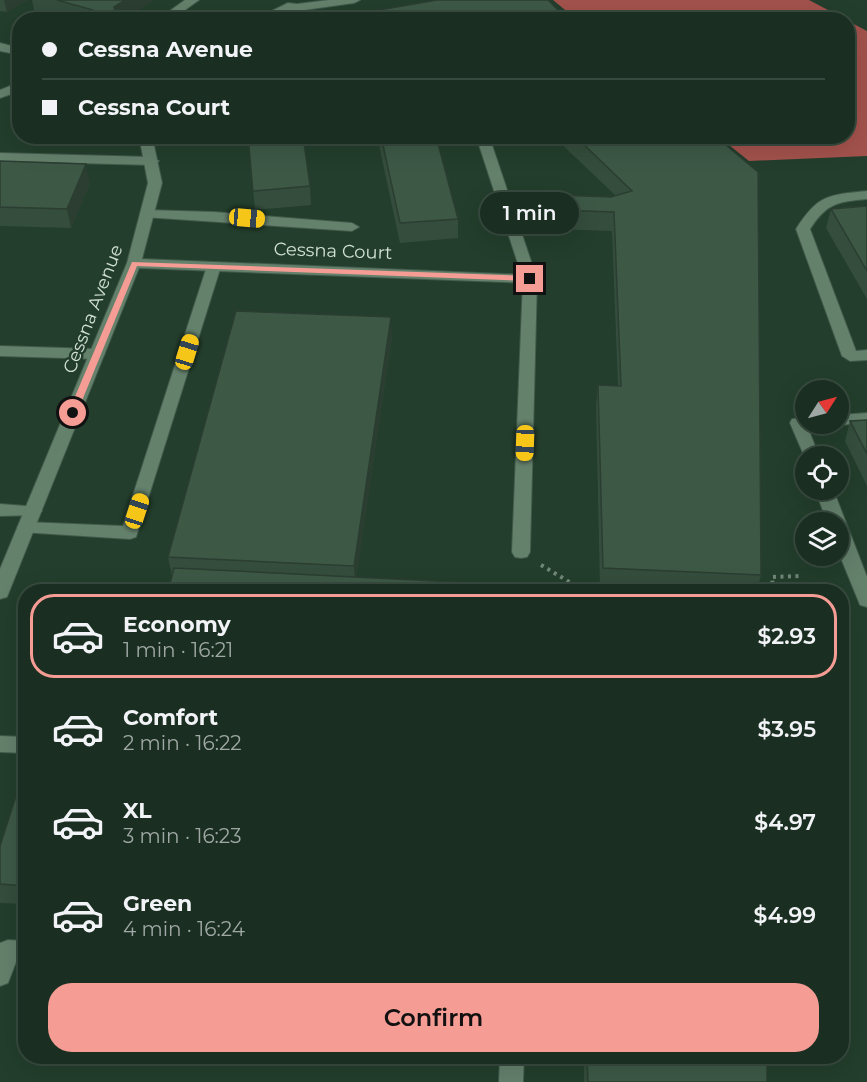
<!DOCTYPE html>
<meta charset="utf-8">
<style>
body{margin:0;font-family:Montserrat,sans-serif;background:#273a2e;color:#f1f3f6;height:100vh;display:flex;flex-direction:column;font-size:22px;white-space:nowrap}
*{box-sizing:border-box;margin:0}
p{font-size:20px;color:#9fa8a5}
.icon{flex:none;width:33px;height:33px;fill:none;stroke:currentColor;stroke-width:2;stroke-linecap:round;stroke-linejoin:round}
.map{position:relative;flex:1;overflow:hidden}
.drawer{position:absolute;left:18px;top:584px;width:831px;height:480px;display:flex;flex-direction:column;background:#1a2e21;border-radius:24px;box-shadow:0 6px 24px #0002,0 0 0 2px #384a3f}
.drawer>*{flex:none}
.banner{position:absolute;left:12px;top:12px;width:843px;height:132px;border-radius:24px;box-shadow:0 6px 24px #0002,0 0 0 2px #384a3f;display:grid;align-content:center;height:132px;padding:0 30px;background:#1a2e21}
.needle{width:39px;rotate:54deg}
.fabs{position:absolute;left:795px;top:380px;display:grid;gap:12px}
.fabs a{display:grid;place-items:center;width:54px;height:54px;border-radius:50%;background:#1a2e21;box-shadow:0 6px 24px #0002,0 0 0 2px #384a3f;font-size:30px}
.end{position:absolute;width:27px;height:27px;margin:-14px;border:8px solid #f59c94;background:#111;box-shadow:0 0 0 3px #111}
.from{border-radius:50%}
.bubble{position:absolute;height:42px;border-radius:21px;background:#1a2e21;box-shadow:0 6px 24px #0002,0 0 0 2px #384a3f;font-size:20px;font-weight:600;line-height:42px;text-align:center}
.car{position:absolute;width:18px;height:36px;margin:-18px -9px;border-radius:8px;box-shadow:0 0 4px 2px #0007;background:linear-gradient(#f5c518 24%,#345 0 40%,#f5c518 0 76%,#345 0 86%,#f5c518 0)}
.banner b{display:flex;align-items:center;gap:21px;height:57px;font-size:22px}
.banner b+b{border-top:2px solid #384a3f}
.banner i{width:15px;height:15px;background:#f1f3f6}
ul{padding:10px 0 0;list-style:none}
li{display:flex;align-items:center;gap:18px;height:84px;margin:0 12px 9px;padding:0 18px;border:3px solid transparent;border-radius:24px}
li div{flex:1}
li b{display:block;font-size:22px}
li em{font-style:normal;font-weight:600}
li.selected{border-color:#f59c94}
li>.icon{width:54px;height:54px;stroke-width:1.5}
.cta{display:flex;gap:12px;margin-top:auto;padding:12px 30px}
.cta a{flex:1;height:69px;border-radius:24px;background:#f59c94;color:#111;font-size:24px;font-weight:600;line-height:69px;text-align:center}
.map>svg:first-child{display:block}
.forest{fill:#a3524c}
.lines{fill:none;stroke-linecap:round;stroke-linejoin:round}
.lane-casing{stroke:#41594a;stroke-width:2}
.street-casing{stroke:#41594a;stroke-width:2}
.path{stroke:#718778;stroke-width:4;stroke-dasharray:3 4.5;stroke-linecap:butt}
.lane{fill:#64816c;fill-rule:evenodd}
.street{fill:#64816c;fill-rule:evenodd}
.wall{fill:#344d3c}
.shaded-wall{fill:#2b3e31}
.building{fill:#3d5946;stroke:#2b3e31;stroke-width:1.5}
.route{fill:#f59c94}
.labels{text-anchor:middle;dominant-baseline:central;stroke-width:5;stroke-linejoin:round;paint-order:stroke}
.street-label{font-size:18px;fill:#d1e0d5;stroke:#233e2c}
</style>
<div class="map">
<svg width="867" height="1082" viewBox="0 0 867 1082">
<rect width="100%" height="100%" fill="#233e2c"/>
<g class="forest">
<path d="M553,0H809L845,19H576Z"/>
<path d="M848,21L867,31V156L749,161L719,137L848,136Z"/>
</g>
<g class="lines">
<defs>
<g id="lane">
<path d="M185,0H199L171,20H157Z"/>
<path d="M329,0H360L354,3L283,13L269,20H253L288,3L297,4Z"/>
<path d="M20,82V91L0,98V90Z"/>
<path d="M140,136H165L145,143L140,142L139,139Z"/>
<path d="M476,136H489L537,279L530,552L527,557L521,558L515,557L512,552L523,279Z"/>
<path d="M0,153L152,157L159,161L152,165L0,161Z"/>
<path d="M867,191V199C837,202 827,203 810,229L856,351L867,350V360L850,361L842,356L796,229C818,195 827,195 867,191Z"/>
<path d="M148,210L214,212L352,223L359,227L352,231L143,217L141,214Z"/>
<path d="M214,262L221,266L136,537L130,539L20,532L17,528L20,524L26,522L123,526L207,266Z"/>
<path d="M0,346L97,349L105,354L97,359L0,356Z"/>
<path d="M867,413V423L838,425L832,423H838V415Z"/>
<path d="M806,418V423H814L808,428L819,456H806V460L790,423L792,419Z"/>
<path d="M815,489H833L867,577V607L860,605L858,600L838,551V522H827Z"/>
<path d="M0,504L39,507L42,511L39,515L0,516Z"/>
<path d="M0,736L26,737V753L0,752Z"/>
<path d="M8,940L26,941V963L16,962L8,983L0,986V943Z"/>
<path d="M500,1056H524L523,1082H499Z"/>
</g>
<g id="street">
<path d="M0,43L20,48V55L0,51Z"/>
<path d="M139,136H152L162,183L142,259L530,275L537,279L530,283L139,268L9,592L7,597L0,599V569L127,263L148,183Z"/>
</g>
</defs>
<use href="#lane" class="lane-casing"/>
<use href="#street" class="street-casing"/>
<g class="path">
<path d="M541,565L583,590L593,591"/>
<path d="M773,591L772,577L799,576"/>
</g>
<use href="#lane" class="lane"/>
<use href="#street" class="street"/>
</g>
<g class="wall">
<path d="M0,0H28L7,12L0,11Z"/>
<path d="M32,0H154L125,20H68L34,10Z"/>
<path d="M248,136L310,186L311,205L255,210Z"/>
<path d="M377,136H436L458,219V238L400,243Z"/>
<path d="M553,136H715L761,575L757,591H663L600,588L596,405L598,385L618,386L612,231L555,229L557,195L611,197L615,195Z"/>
<path d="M0,161L90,183L71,228L0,226Z"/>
<path d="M867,206V299L826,228L831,209Z"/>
<path d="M392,337L356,577H172L168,557Z"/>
<path d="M867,420V486L845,441L850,421Z"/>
<path d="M26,794V904L0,903V846Z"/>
<rect x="584" y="1056" width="183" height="26"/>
</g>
<g class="shaded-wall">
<path d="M4,0H28L7,12Z"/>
<path d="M125,0H154L125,20H96V18Z"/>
<path d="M86,164L90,183L71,228L67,209Z"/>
<path d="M391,317L392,337L355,587L354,566Z"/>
</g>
<g class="building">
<path d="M57,0H125L114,7L117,15L96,18L93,10Z"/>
<path d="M437,0H548L568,20H321Z"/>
<path d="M248,136H303L310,186L253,191Z"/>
<path d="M381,136H436L458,219L400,223Z"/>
<path d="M575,136H715L758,172L761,575L603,568L598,385L621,386L614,212L556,210L557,195L611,197L632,191Z"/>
<path d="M0,161L86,164L67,209L0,207Z"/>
<path d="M867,206V271L831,209Z"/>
<path d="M236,311L391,317L354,566L168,557Z"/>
<path d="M867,420V454L850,421Z"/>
<path d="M174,568L638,591H168Z"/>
<path d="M17,793L26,794V886L0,884V846Z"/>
<path d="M587,1056H767V1082H588Z"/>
</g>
<path class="route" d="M132,262L530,276L533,279L530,281L137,266L77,413L70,415L68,413Z"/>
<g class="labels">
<g class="street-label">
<text transform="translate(333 251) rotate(2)">Cessna Court</text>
<text transform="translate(93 309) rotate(-69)">Cessna Avenue</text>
</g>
</g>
</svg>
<div class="fabs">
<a><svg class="needle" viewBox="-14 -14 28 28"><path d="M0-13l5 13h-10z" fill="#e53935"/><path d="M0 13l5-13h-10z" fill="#9fa8a5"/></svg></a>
<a><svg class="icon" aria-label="locate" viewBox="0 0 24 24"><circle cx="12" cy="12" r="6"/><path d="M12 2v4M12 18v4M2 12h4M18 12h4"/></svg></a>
<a><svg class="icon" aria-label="layers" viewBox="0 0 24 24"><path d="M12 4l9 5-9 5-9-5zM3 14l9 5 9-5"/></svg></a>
</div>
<i class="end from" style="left:73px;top:413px"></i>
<i class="end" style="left:530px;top:279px"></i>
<div class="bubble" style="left:480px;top:192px;width:99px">1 min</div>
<i class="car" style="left:247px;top:218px;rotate:95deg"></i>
<i class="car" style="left:187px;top:352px;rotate:17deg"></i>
<i class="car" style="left:525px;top:443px;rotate:182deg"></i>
<i class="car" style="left:137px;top:511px;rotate:18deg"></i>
<div class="banner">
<b><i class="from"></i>Cessna Avenue</b>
<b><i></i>Cessna Court</b>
</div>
<section class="drawer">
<ul>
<li class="selected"><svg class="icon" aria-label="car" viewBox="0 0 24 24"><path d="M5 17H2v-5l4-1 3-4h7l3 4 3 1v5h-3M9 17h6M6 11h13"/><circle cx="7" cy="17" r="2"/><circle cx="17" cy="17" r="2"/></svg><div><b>Economy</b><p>1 min · 16:21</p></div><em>$2.93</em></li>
<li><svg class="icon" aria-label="car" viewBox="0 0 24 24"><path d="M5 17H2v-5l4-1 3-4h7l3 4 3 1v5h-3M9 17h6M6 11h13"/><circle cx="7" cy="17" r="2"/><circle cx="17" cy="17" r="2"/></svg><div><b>Comfort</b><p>2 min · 16:22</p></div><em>$3.95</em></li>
<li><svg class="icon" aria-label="car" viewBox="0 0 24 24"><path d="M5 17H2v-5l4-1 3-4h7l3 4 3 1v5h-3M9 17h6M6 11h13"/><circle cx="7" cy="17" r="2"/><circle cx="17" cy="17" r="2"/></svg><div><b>XL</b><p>3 min · 16:23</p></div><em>$4.97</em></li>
<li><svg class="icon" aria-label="car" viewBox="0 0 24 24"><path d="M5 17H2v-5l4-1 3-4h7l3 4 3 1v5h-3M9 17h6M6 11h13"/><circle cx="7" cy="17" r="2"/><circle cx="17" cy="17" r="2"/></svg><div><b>Green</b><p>4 min · 16:24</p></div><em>$4.99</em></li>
</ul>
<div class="cta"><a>Confirm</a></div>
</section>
</div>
